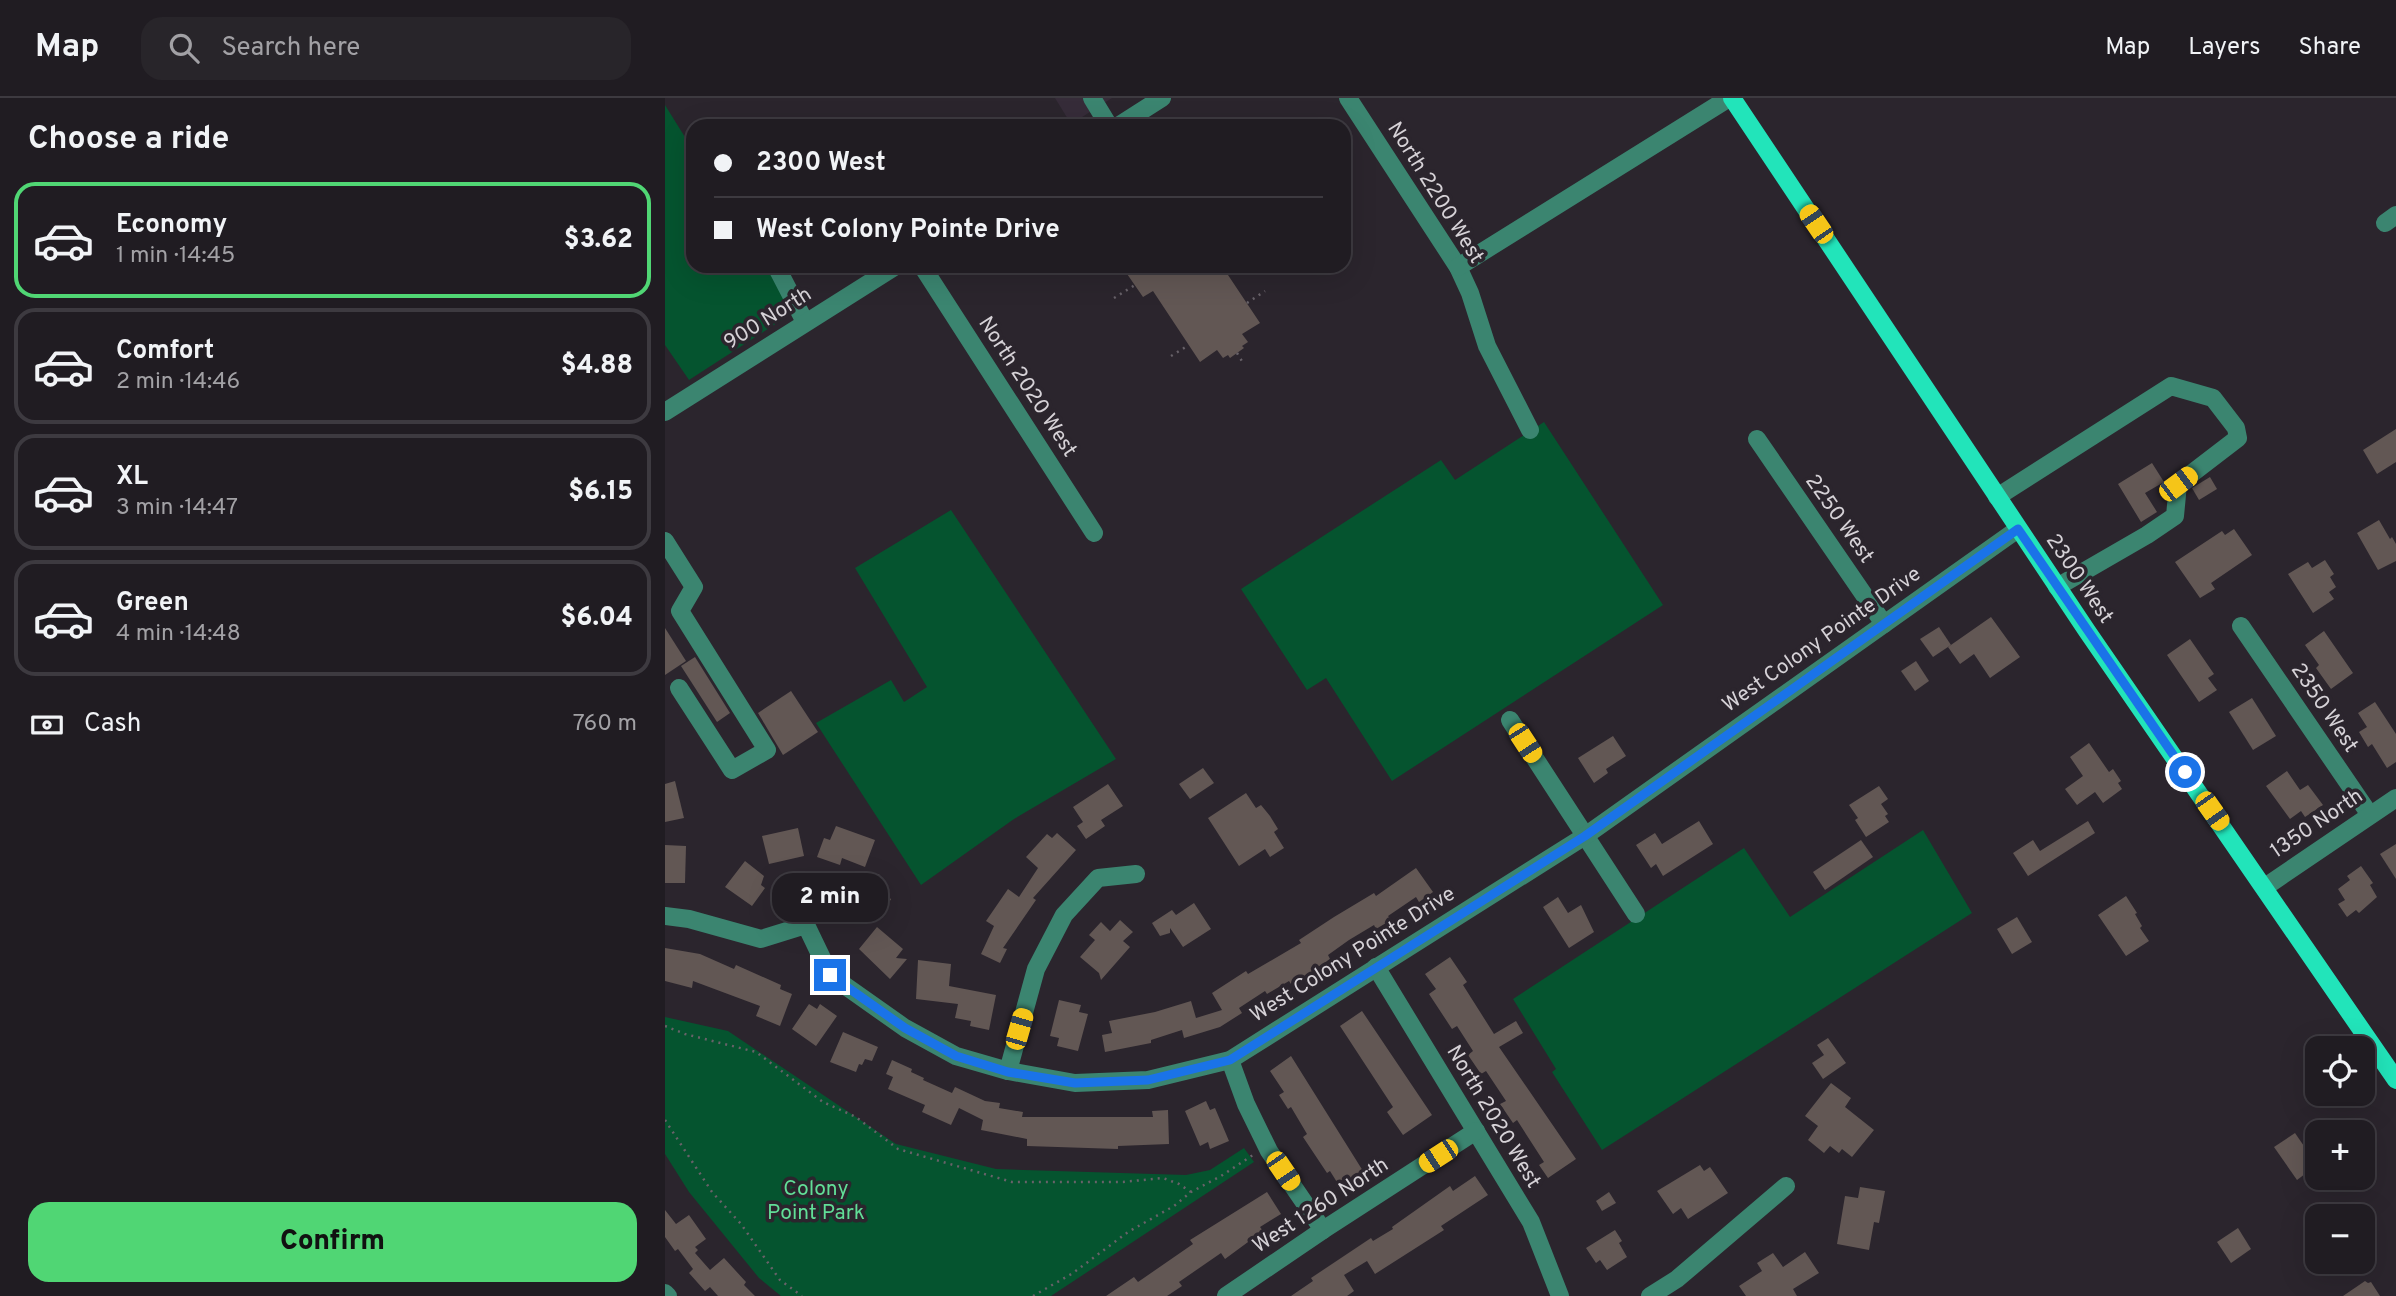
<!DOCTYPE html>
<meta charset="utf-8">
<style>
body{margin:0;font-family:Overpass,sans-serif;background:#28252a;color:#f1f3f6;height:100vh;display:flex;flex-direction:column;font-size:26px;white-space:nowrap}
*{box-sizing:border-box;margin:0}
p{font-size:23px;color:#a2a1a5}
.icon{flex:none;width:38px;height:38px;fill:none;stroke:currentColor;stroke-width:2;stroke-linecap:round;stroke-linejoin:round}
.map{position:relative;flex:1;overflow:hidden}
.side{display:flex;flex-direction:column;background:#201c22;width:665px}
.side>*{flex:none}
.top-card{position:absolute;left:21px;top:21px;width:665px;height:154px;border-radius:21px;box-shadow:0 7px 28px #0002,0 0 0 2px #3d3a40;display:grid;align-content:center;height:154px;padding:0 28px;background:#201c22}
.tools{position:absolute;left:1640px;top:938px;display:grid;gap:14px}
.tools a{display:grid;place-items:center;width:70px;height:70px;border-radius:14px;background:#201c22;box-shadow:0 7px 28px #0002,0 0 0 2px #3d3a40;font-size:35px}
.end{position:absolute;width:32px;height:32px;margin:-16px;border:9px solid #1a73e8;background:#fff;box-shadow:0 0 0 4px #fff}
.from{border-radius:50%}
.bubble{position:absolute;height:49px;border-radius:21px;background:#201c22;box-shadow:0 7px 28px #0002,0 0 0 2px #3d3a40;font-size:23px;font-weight:800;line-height:49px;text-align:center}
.car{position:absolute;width:21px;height:42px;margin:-21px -10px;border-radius:9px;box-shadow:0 0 5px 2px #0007;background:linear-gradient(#f5c518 24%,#345 0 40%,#f5c518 0 76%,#345 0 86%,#f5c518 0)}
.top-card b{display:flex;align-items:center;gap:24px;height:66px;font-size:26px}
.top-card b+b{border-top:2px solid #3d3a40}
.top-card i{width:18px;height:18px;background:#f1f3f6}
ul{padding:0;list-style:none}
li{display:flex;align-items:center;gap:21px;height:116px;margin:0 14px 10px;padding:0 14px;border:4px solid #3d3a40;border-radius:21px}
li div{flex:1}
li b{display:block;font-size:26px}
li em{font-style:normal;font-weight:800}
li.current{border-color:#50d674}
li>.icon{width:63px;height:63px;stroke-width:1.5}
h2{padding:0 28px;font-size:32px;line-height:84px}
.pay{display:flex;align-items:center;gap:18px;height:77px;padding:0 28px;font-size:26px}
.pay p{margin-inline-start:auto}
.action{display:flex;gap:14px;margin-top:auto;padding:14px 28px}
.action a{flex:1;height:80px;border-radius:21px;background:#50d674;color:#111;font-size:28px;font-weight:800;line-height:80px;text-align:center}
header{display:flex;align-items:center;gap:42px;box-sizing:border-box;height:98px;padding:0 35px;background:#201c22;border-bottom:2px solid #3d3a40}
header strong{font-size:33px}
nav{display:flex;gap:38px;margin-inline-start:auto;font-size:24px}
.search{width:490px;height:63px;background:#28252a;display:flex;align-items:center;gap:18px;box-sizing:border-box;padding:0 24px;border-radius:21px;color:#a2a1a5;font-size:26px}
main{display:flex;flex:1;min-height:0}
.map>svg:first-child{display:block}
.built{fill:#362c39}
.green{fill:#05542f}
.building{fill:#625754}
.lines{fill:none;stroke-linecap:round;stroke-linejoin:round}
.path{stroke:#686269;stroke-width:2.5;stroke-dasharray:2 5;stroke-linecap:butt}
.minor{stroke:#3b8570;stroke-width:18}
.major{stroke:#22e4ba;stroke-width:18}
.route{stroke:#1a73e8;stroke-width:9}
.labels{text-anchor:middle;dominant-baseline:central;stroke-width:7;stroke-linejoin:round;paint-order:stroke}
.street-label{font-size:21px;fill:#d6d2d7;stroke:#2b252d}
.park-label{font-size:21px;fill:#61de97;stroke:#2b252d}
</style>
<header>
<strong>Map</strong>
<div class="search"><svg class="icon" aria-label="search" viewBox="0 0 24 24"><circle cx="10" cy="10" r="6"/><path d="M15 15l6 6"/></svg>Search here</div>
<nav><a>Map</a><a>Layers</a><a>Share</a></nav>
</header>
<main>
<section class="side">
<h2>Choose a ride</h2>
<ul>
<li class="current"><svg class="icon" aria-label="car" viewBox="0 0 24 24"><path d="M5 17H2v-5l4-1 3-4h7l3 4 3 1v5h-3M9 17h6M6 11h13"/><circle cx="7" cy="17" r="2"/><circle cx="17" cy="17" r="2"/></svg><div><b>Economy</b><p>1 min · 14:45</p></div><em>$3.62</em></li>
<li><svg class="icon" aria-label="car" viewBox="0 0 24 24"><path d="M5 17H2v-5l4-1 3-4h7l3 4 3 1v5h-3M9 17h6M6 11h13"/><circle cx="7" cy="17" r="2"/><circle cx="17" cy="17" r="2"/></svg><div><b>Comfort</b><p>2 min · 14:46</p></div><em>$4.88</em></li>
<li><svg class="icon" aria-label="car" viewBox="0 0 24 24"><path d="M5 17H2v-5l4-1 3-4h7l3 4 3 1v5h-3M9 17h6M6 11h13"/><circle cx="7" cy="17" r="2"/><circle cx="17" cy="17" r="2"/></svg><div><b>XL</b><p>3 min · 14:47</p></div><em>$6.15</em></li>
<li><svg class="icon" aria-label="car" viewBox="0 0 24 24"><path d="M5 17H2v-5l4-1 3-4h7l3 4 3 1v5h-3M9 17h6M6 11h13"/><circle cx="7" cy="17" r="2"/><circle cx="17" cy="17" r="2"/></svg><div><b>Green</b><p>4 min · 14:48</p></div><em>$6.04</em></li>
</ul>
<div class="pay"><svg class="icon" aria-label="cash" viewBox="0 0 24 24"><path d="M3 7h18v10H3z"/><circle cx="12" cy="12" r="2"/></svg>Cash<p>760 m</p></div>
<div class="action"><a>Confirm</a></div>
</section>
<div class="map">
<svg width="1731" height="1198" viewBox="0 0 1731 1198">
<rect width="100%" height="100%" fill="#2b252d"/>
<path class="built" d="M390,0H447L406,26Z"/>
<g class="green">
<path d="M0,7L28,52V168H101L129,214L24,282L0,247Z"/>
<path d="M879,324L998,507L727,683L661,580L642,592L576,491L776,362L790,382Z"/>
<path d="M286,412L451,661L349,721L256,787L151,625L226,582L239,604L262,589L190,470Z"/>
<path d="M1258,732L1307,815L937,1052L887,974L891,971L848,901L1079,750L1125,819Z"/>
<path d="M0,919L63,933L231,1046L331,1071L521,1077L545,1072L579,1050L589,1064L386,1198H116L94,1180L24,1094L0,1056Z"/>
</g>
<g class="building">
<path d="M467,168H557L595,225L577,236L583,244L577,248L579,250L565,260L563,257L558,260L552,252L535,264L488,193L478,199L460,173Z"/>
<path d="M1731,331V364L1712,376L1698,352Z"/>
<path d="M1487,365L1499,384L1480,395L1492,414L1476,424L1453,386Z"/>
<path d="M1545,379L1552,391L1534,402L1527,390Z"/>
<path d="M1714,422L1725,441L1727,439L1731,446V463L1713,472L1692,435Z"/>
<path d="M1569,431L1587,457L1546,485L1550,491L1535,500L1510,464L1557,433L1560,437Z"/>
<path d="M1660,462L1669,476L1665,479L1671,489L1664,494L1669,501L1648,515L1623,476L1643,464L1647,470Z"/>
<path d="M1326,519L1355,559L1325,580L1309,556L1295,566L1283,549Z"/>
<path d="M1274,529L1286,547L1268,559L1255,541Z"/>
<path d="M0,530L21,563L0,577Z"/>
<path d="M1659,533L1688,575L1666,591L1651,570L1654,567L1640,547Z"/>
<path d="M1525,541L1549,576L1543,580L1552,592L1534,604L1502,557Z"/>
<path d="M30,559L65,615L52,624L16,568Z"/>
<path d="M1251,563L1264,583L1250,593L1236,573Z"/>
<path d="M126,593L153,634L118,657L93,615Z"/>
<path d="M1587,600L1611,638L1588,652L1564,614Z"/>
<path d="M1710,604L1731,636V664L1722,670L1707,646L1703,649L1694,634L1702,629L1693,615Z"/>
<path d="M948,638L961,658L941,671L943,675L929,685L913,660Z"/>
<path d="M1424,645L1444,674L1448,671L1456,683L1453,685L1457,691L1438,705L1430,694L1412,707L1400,691L1418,678L1405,659Z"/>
<path d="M538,670L549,685L525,701L514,686Z"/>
<path d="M1622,673L1635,692L1643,687L1658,707L1640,719L1636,713L1625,721L1601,688Z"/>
<path d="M10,683L19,720L0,724V686Z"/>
<path d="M443,686L458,708L436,722L440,728L421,741L412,728L418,724L408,709Z"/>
<path d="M1214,688L1223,701L1216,706L1223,716L1220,718L1224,724L1201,739L1190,722L1193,720L1184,707Z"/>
<path d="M581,695L591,710L596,707L605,718L613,731L609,734L619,750L605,759L600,751L574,768L543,720Z"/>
<path d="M1034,723L1048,746L998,778L991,766L986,770L971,747L990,735L997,746Z"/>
<path d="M1423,723L1430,735L1363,778L1348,755L1368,742L1375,753Z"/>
<path d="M171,728L210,742L200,769L177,760L175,767L152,759L159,740L165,742Z"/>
<path d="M133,730L139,758L104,766L97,738Z"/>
<path d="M392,735L411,752L368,800L371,802L338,850L342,851L335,865L316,856L329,828L321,823L343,791L354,799L373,770L361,759L382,736L387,740Z"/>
<path d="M1196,742L1208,759L1160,792L1148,774Z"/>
<path d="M1731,746V781L1715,756Z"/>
<path d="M0,747L21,748L20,785H0Z"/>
<path d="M80,763L99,778L96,787L100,790L87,808L60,789Z"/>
<path d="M1696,768L1708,785L1705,787L1712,799L1694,815L1691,812L1682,819L1673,806L1680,802L1673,791L1685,782L1682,778Z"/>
<path d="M751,770L768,794L754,804L751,799L723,818L726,822L711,831L709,827L684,842L663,857L665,861L643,876L626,886L624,883L602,896L600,893L574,910L577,915L555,929L519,940L517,932L486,942V945L440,954L437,937L447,935L444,923L490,914L526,903L531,920L557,912L547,895L581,873L583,876L636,845L634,842L669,819L709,795L711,798Z"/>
<path d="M214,776L226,802L198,813L186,789Z"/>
<path d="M1461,798L1472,815L1470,816L1477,828L1475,830L1484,843L1461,858L1433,817Z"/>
<path d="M893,799L903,815L916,807L929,834L904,850L878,809Z"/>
<path d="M529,805L546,831L518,849L505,830V835L495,838L487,825L507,812L511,817Z"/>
<path d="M1352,819L1367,844L1347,856L1332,831Z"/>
<path d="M455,822L468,834L458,843L465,849L436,882L434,875L415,859L430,842L424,837L436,824L445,833Z"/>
<path d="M212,829L238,851L231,860L242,861L225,881L194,851Z"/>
<path d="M0,850L35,856L69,871L71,867L116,887L115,891L127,896L115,928L91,918L95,908L28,883L27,890L0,883Z"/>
<path d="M785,859L802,884L798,887L829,936L851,923L858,935L834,949L911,1061L883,1080L874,1067L879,1064L852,1022L848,1025L835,1006L841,1003L821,973L816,976L803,957L808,953L792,928L787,931L764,896L771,891L760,876Z"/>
<path d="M253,862L286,866L284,888L331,897L324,932L305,928L306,923L290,920L293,906L251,901Z"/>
<path d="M394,902L416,907L414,914L423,916L413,953L392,948L394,940L385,938Z"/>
<path d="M144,906L152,911L155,906L172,918L151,948L127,931Z"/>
<path d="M697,913L767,1017L738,1037L722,1014L728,1009L675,928Z"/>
<path d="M178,934L213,949L207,963L200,961L197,967L194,966L191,974L165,964Z"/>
<path d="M1163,940L1181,965L1158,981L1147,965L1159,957L1152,947Z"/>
<path d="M626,958L698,1073L675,1089L665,1073L662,1075L638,1039L642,1036L626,1009L623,1011L614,997L619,994L605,973Z"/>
<path d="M227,962L247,971L246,974L259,980L258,982L287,995L290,989L320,1003L335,1005L334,1010L358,1014L357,1019H488L487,1013L503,1012L504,1046L453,1048V1051L362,1048V1041L316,1032L318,1022L294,1010L286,1027L257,1014L260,1007L223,991L228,979L221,976Z"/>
<path d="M1166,985L1186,1000L1180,1009L1209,1032L1187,1059L1177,1051L1174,1055L1165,1048L1159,1055L1143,1042L1153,1028L1140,1018Z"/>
<path d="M541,1003L545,1012L550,1010L564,1043L545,1051L543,1044L535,1048L520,1013Z"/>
<path d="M1630,1035L1652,1067L1632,1082L1609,1049Z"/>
<path d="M1035,1067L1039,1073L1045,1069L1063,1095L1023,1121L1016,1110L1008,1116L992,1093Z"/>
<path d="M810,1078L823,1097L776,1128L779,1132L710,1176L702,1163L679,1177L689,1193L682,1198H626L648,1183L646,1180L706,1140L708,1143L728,1131L727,1129L785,1088L788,1093Z"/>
<path d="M1195,1089L1220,1093L1214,1125L1209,1124L1204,1152L1172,1146L1180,1098L1193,1100Z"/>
<path d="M602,1094L616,1116L595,1129L598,1133L560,1161L556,1155L514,1184L517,1188L502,1198H441L469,1179L473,1184L528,1146L525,1142Z"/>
<path d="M944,1094L951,1105L937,1113L931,1103Z"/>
<path d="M0,1112L11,1126L24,1117L41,1141L30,1149L33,1152L30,1155L45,1172L59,1160L81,1184L79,1187L90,1198H53L45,1189L40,1193L24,1175L28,1171L13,1151L10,1153L0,1139Z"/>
<path d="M1573,1130L1586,1151L1566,1165L1552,1144Z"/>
<path d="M950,1132L957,1143L954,1145L962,1159L942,1172L935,1162L931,1165L921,1150Z"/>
<path d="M1140,1154L1154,1175L1128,1191L1132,1198H1081L1074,1188L1097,1173L1092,1165L1108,1155L1118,1169Z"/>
<path d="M1700,1183L1703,1185L1706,1184L1715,1198H1678Z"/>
</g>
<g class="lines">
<g class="path">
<path d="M562,176L574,168"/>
<path d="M449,200L470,187"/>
<path d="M582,205L600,193"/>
<path d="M572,255L578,265"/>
<path d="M506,258L524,247"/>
<path d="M0,928L20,936L91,954L158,1004L191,1019L233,1051L347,1084H458L498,1080L514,1086L526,1094"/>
<path d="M0,1022L47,1094L76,1126L115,1182L137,1198"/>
<path d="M368,1198L408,1175L463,1134L509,1108L526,1094L556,1078L588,1057"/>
</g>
<g class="minor">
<path d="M427,0L444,28"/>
<path d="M683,0L793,169L805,195L822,248L865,332"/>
<path d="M453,28L497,0"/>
<path d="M1720,125L1731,117"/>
<path d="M111,168L140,224"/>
<path d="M257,168L429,435"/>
<path d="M793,169L1064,0"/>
<path d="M0,314L231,168"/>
<path d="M1092,341L1219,526"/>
<path d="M1332,399L1506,288L1548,300L1571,330L1573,340L1513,386L1510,418L1482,437L1392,489"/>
<path d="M0,443L29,489L15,513L102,652L67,672L14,590"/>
<path d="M1576,528L1705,717"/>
<path d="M845,622L971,816"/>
<path d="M1600,789L1731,700"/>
<path d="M0,818L24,821L96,841L141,827L165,877L240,930L291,958L343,973L410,985L483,982L565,962L920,738L1353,431"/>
<path d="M711,869L866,1124L895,1198"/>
<path d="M565,962L581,1006L604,1053L658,1132"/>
<path d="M343,973L371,871L399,817L433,780L471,776"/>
<path d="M0,1195L3,1198"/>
<path d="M561,1198L658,1132L811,1033"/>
<path d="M985,1198L1012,1181L1121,1088"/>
</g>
<path class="major" d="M1067,0L1422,533L1731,982"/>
</g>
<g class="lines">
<path class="route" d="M165,877L240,930L291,958L343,974L410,985L483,982L565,962L920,738L1353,431L1520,674"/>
</g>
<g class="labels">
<g class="street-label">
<text transform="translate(770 95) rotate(58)">North 2200 West</text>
<text transform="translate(103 221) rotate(-32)">900 North</text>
<text transform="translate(362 289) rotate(57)">North 2020 West</text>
<text transform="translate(1174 421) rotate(55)">2250 West</text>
<text transform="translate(1414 481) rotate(56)">2300 West</text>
<text transform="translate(1157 542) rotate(-35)">West Colony Pointe Drive</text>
<text transform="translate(1659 610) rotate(56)">2350 West</text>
<text transform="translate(1652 726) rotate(-34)">1350 North</text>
<text transform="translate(688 857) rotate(-32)">West Colony Pointe Drive</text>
<text transform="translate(828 1019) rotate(59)">North 2020 West</text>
<text transform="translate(656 1108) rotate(-33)">West 1260 North</text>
</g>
<g class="park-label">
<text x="151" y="1091">Colony<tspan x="151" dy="24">Point Park</tspan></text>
</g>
</g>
</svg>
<div class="tools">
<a><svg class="icon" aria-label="locate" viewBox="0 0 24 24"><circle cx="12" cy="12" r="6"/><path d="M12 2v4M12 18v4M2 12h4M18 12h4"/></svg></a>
<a>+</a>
<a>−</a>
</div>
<i class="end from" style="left:1520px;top:674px"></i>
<i class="end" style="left:165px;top:877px"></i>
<div class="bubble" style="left:107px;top:775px;width:116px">2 min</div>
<i class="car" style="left:1151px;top:126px;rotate:326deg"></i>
<i class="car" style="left:1513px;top:386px;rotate:53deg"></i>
<i class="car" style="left:860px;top:645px;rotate:147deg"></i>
<i class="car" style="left:1547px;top:713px;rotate:145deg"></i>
<i class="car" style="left:354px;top:931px;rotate:16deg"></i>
<i class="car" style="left:773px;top:1058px;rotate:237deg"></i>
<i class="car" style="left:618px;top:1073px;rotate:146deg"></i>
<div class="top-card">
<b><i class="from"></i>2300 West</b>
<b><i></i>West Colony Pointe Drive</b>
</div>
</div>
</main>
